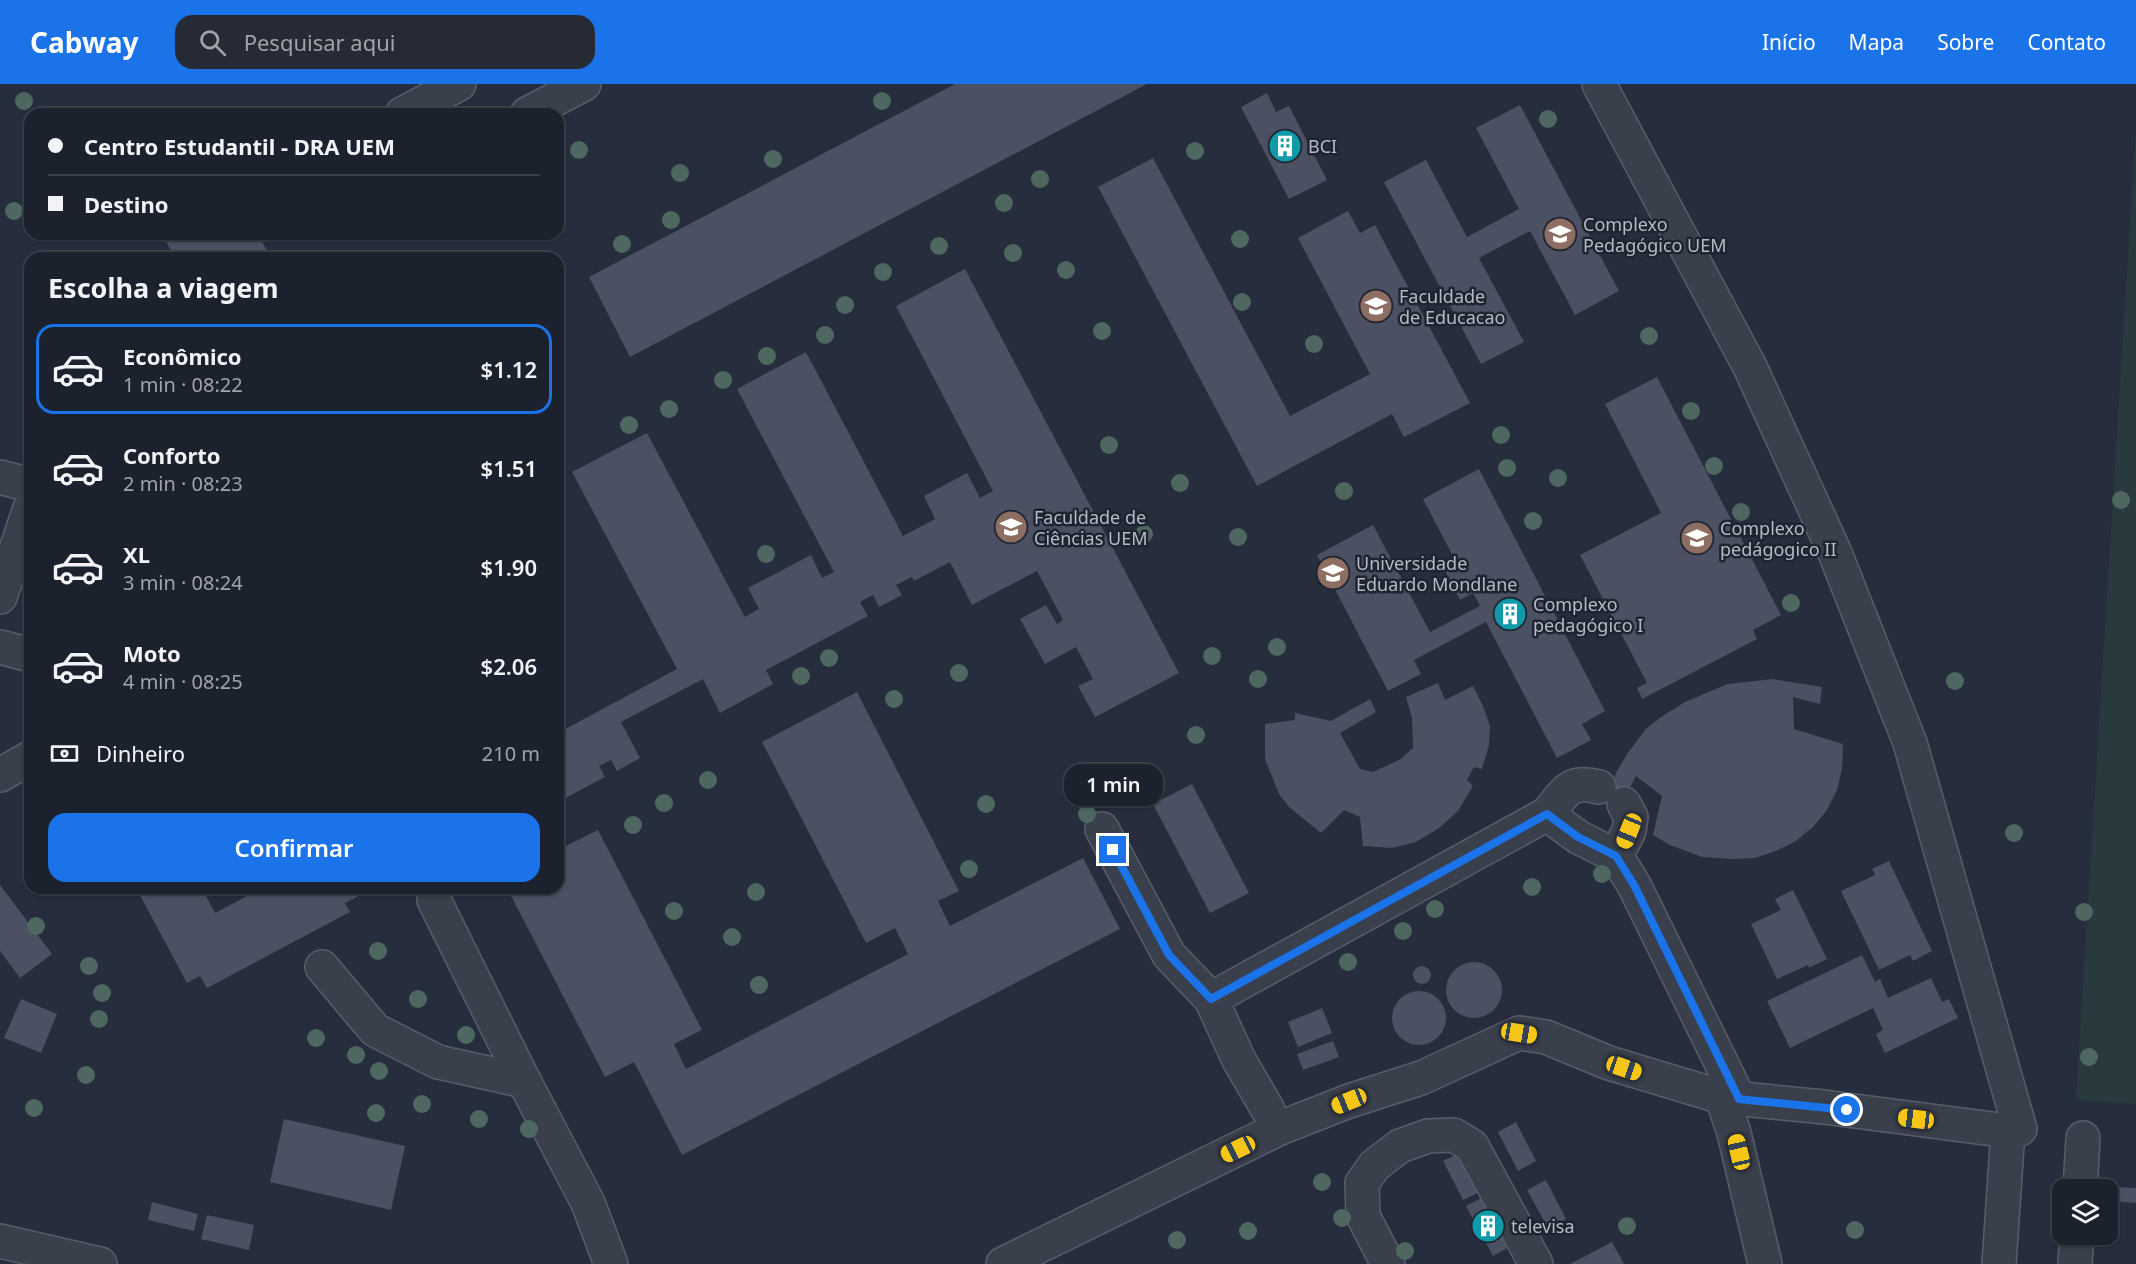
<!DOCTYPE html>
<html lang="pt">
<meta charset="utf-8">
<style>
body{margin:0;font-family:"Noto Sans",sans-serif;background:#252a35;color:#f1f3f6;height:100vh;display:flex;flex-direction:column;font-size:22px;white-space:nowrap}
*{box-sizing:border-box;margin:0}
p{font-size:20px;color:#a0a4aa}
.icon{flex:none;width:33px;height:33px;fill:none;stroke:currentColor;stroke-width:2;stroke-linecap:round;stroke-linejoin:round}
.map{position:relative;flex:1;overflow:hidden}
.side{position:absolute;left:24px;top:168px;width:540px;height:642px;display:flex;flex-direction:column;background:#1c222d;border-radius:18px;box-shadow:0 2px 4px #0004,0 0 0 2px #3a3f49}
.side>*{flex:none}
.top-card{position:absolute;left:24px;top:24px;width:540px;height:132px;border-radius:18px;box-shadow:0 2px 4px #0004,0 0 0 2px #3a3f49;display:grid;align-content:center;height:132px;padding:0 24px;background:#1c222d}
.buttons{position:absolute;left:2052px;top:1095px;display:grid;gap:12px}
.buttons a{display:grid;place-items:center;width:66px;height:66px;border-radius:12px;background:#1c222d;box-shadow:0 2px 4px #0004,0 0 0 2px #3a3f49;font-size:30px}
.end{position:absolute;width:27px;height:27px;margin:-14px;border:8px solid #1a73e8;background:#fff;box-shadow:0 0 0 3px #fff}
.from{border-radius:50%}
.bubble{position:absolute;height:42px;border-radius:18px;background:#1c222d;box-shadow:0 2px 4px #0004,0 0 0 2px #3a3f49;font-size:20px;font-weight:600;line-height:42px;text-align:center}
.car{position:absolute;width:18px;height:36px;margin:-18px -9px;border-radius:8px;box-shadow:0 0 4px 2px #0007;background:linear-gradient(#f5c518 24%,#345 0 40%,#f5c518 0 76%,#345 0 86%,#f5c518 0)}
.top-card b{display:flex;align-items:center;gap:21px;height:57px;font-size:22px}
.top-card b+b{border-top:2px solid #3a3f49}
.top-card i{width:15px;height:15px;background:#f1f3f6}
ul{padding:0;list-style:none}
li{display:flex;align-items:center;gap:18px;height:90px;margin:0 12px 9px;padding:0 12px;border:3px solid transparent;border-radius:18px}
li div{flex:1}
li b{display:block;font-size:22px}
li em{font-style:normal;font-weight:600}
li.selected{border-color:#1a73e8}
li>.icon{width:54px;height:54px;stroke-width:1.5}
h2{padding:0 24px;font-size:27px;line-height:72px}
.pay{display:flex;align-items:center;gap:15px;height:66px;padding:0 24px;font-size:22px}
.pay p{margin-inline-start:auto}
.action{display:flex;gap:12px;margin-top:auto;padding:12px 24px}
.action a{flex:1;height:69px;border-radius:18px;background:#1a73e8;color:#fff;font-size:24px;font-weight:600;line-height:69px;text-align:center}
header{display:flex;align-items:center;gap:36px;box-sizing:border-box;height:84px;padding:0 30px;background:#1a73e8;color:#fff}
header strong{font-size:28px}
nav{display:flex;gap:33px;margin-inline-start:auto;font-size:21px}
.search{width:420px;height:54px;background:#252a35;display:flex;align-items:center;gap:15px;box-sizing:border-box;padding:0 21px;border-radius:18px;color:#a0a4aa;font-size:22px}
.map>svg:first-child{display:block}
.green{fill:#293a3e}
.building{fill:#4b5062}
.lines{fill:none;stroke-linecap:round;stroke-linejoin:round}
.minor-casing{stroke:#585d6a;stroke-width:36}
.minor{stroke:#3a3f4c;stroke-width:33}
.tree{fill:#4e6760}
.route{stroke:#1a73e8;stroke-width:8}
.labels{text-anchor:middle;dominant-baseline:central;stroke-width:5;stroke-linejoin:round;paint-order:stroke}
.poi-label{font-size:18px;fill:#b6bac7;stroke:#1f2431;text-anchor:start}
</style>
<header>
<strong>Cabway</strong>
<div class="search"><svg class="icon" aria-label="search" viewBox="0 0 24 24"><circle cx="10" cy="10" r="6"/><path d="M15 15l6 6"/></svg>Pesquisar aqui</div>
<nav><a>Início</a><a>Mapa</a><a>Sobre</a><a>Contato</a></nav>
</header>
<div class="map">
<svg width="2136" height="1180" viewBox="0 0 2136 1180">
<rect width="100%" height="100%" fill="#262d3c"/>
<path class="green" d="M2136,44V1020L2076,1016Z"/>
<g class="building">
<path d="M955,0H1147L630,273L589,193Z"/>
<path d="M1267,9L1276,28L1289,22L1327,96L1289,115L1241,23Z"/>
<path d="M1520,21L1619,207L1575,231L1530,147L1479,174L1524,258L1481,280L1384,98L1426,76L1467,153L1519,125L1476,44Z"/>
<path d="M1153,74L1290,332L1370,290L1298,154L1348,127L1360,149L1375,141L1470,319L1404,353L1392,330L1257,402L1098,103Z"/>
<path d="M162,150H258L271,174H175Z"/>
<path d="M965,185L1179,589L1095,633L1078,602L1093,595L1076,563L1045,580L1020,535L1046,521L1057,540L1063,536L1037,487L972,521L950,478L914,497L912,493L896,501L902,511L879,523L873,511L860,518L868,532L766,586L773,600L720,629L703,595L621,638L640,674L617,687L611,676L599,682L605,693L558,718V649L677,585L572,388L647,349L745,533L759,525L748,504L811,471L822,494L834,488L737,305L806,268L903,452L935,435L924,412L967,389L980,414L993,407L896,222Z"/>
<path d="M1657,293L1781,531L1753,546L1757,555L1642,615L1637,604L1647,599L1580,471L1661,429L1605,320Z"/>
<path d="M1479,385L1605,627L1582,640L1591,656L1557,674L1486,538L1414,576L1421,590L1388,607L1317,471L1373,441L1430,548L1480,522L1473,509L1460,516L1443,483L1455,476L1423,415Z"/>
<path d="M1772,595L1822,603L1820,620L1793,613L1794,645L1843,660L1842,685L1837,706L1827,726L1813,743L1796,757L1776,767L1755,774L1732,775L1702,773L1670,761L1653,751L1662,712L1636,692L1622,719L1607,711L1617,687L1629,667L1646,645L1661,633L1685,618L1728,600Z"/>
<path d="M1438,599L1445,616L1473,602L1483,622L1490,642L1489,661L1482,685L1474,683L1467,696L1473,702L1458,727L1439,744L1416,758L1392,764L1363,762L1360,733L1344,726L1321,749L1289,723L1279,710L1265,675V640L1295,636V629L1331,637L1370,615L1376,628L1340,649L1360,685L1373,688L1401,675L1413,664L1412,634L1406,613Z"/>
<path d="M857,608L959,807L938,817L950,842L1083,774L1120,845L682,1071L634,978L605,993L507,804H558V766L598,746L702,946L674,960L686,985L908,870L895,844L866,859L762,658Z"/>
<path d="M1192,700L1249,809L1210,829L1153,720Z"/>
<path d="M1889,777L1932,867L1913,877L1910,871L1879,886L1841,807L1875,791L1872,785Z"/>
<path d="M0,801L52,870L20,894L0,867Z"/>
<path d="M136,804H202L215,829L262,804H374L345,819L350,828L207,904L200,892L187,899Z"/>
<path d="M1793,806L1827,875L1809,884L1808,881L1777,895L1751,840L1781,826L1775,815Z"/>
<path d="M1862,871L1875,898L1880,895L1888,914L1931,894L1942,918L1949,915L1958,934L1885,969L1876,950L1883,946L1873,924L1790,964L1767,917Z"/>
<circle cx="1474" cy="906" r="28"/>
<circle cx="1422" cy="891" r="9"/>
<circle cx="1419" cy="934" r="27"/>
<path d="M21,915L57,930L41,969L4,954Z"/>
<path d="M1322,924L1332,949L1298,963L1288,938Z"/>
<path d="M1333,957L1339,973L1303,986L1297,970Z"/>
<path d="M284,1035L405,1062L391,1126L270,1098Z"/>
<path d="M1516,1038L1536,1077L1518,1087L1498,1048Z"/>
<path d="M1460,1069L1480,1108L1463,1116L1443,1077Z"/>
<path d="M1546,1096L1566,1135L1548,1144L1527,1106Z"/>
<path d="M2113,1103L2136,1104V1119L2112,1117Z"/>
<path d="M1483,1113L1509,1163L1493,1172L1466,1122Z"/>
<path d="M152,1118L198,1130L194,1147L148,1136Z"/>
<path d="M207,1131L254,1141L249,1166L201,1155Z"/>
<path d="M1612,1158L1624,1180H1570Z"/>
</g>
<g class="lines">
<defs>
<g id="minor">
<path d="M402,30L459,0"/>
<path d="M527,30L584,0"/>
<path d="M0,393L30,401"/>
<path d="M0,513L30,424"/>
<path d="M0,563L30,571"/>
<path d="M0,691L30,674"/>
<path d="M1547,730L1578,753L1616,772L1634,801L1739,1015"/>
<path d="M1102,745L1169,871L1211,915"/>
<path d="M1616,772L1629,747L1631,733L1624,720"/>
<path d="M434,816L524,997L588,1119L611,1180"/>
<path d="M322,883L375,946L438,978L524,997"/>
<path d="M1722,1013L1734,1049L1765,1180"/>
<path d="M1268,1026L1239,976L1211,915L1547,730C1565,709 1568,695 1599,703"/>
<path d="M2080,1106L2083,1054"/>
<path d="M0,1157L100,1180"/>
<path d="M1003,1180L1280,1044L1349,1017L1421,994L1519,949L1546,953L1609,979L1722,1013L1824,1023L2008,1047L2020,1045L1910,659L1835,469L1750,283L1599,0"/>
<path d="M1388,1180L1363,1132L1362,1099L1375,1081L1400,1062L1428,1052L1454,1051L1472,1062L1536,1180"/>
<path d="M1999,1180L2008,1047"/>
<path d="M2075,1180L2077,1150"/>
</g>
</defs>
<use href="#minor" class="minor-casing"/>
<use href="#minor" class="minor"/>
</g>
<g class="tree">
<circle cx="24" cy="17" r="9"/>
<circle cx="882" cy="17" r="9"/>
<circle cx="1548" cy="35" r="9"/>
<circle cx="579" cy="66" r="9"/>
<circle cx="1195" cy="67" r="9"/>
<circle cx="773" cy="75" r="9"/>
<circle cx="680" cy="89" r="9"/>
<circle cx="1040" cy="95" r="9"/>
<circle cx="1004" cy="119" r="9"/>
<circle cx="14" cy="127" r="9"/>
<circle cx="671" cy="136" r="9"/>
<circle cx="1240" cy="155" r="9"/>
<circle cx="622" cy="160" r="9"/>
<circle cx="939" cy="162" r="9"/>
<circle cx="1013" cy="169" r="9"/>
<circle cx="1066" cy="186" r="9"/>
<circle cx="883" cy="188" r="9"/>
<circle cx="1242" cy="218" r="9"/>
<circle cx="845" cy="221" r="9"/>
<circle cx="1102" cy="247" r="9"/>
<circle cx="825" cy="251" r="9"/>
<circle cx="1649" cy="252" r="9"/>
<circle cx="1314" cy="260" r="9"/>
<circle cx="767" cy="272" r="9"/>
<circle cx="723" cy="296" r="9"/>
<circle cx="669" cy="325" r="9"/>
<circle cx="1691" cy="327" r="9"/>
<circle cx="629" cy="341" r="9"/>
<circle cx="1501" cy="351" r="9"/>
<circle cx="1109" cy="361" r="9"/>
<circle cx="1714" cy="382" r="9"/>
<circle cx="1507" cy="384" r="9"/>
<circle cx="1558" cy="394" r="9"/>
<circle cx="1180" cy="399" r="9"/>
<circle cx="1344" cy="407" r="9"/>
<circle cx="2121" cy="416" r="9"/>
<circle cx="1741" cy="428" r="9"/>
<circle cx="1533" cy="437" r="9"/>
<circle cx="1144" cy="450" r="9"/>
<circle cx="1238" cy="453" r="9"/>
<circle cx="766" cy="470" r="9"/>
<circle cx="1791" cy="519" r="9"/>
<circle cx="1277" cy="563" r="9"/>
<circle cx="1212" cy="572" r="9"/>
<circle cx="829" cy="574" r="9"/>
<circle cx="959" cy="589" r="9"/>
<circle cx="801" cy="592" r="9"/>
<circle cx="1258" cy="595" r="9"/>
<circle cx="1955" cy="597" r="9"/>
<circle cx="894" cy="615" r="9"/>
<circle cx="1196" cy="651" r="9"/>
<circle cx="1149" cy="692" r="9"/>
<circle cx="708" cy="696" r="9"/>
<circle cx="664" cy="719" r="9"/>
<circle cx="986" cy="720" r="9"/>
<circle cx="1087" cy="730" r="9"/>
<circle cx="633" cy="741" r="9"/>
<circle cx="2014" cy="749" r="9"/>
<circle cx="969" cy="785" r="9"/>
<circle cx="1602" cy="790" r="9"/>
<circle cx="1532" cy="803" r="9"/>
<circle cx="756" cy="808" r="9"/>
<circle cx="1435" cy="825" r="9"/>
<circle cx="674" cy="827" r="9"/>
<circle cx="2084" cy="828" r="9"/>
<circle cx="36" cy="842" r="9"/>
<circle cx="1403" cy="847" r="9"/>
<circle cx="732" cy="853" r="9"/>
<circle cx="378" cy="867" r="9"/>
<circle cx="1348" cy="878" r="9"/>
<circle cx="89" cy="882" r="9"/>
<circle cx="759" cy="901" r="9"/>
<circle cx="102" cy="909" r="9"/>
<circle cx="418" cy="915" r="9"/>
<circle cx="99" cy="935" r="9"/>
<circle cx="466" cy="951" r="9"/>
<circle cx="316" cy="954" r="9"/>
<circle cx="356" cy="971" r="9"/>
<circle cx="2089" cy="973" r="9"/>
<circle cx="379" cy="987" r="9"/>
<circle cx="86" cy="991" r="9"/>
<circle cx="422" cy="1020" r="9"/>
<circle cx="34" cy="1024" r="9"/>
<circle cx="376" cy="1029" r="9"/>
<circle cx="479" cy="1035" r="9"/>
<circle cx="529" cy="1045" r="9"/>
<circle cx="1322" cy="1098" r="9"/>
<circle cx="1342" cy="1134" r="9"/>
<circle cx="1627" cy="1142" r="9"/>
<circle cx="1855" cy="1146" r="9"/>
<circle cx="1248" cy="1147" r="9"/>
<circle cx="1177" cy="1156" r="9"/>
<circle cx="1405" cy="1167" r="9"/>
</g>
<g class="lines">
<path class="route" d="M1113,766L1169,871L1211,915L1547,730L1578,753L1616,772L1634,801L1739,1015L1847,1026"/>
</g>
<defs>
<symbol id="building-disc" viewBox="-11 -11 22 22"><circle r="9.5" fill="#0f9aa8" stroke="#1f2431"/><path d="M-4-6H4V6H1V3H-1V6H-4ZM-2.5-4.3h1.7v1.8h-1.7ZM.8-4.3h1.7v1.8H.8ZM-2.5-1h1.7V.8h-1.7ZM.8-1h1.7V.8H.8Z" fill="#fff"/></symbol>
<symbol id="university-disc" viewBox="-11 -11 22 22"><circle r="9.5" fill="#8d6e63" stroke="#1f2431"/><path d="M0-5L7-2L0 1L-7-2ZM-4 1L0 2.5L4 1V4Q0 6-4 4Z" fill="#fff"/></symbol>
</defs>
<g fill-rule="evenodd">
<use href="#building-disc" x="1266" y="43" width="38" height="38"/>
<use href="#university-disc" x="1541" y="131" width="38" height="38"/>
<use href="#university-disc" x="1357" y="203" width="38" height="38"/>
<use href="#university-disc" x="992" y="424" width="38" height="38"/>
<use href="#university-disc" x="1678" y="435" width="38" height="38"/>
<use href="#university-disc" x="1314" y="470" width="38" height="38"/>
<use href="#building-disc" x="1491" y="511" width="38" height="38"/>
<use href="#building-disc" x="1469" y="1123" width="38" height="38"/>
</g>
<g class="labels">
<g class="poi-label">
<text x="1308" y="62">BCI</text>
<text x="1583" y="140">Complexo<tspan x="1583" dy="21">Pedagógico UEM</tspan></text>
<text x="1399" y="212">Faculdade<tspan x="1399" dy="21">de Educacao</tspan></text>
<text x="1034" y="433">Faculdade de<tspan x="1034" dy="21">Ciências UEM</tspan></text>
<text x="1720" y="444">Complexo<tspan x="1720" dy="21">pedágogico II</tspan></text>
<text x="1356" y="479">Universidade<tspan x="1356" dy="21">Eduardo Mondlane</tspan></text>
<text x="1533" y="520">Complexo<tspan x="1533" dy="21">pedagógico I</tspan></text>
<text x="1511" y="1142">televisa</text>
</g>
</g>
</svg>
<div class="buttons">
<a><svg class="icon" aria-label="layers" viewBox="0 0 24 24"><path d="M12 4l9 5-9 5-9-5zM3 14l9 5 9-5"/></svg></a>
</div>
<i class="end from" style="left:1847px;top:1026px"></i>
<i class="end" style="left:1113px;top:766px"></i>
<div class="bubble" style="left:1064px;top:680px;width:99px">1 min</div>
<i class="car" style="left:1629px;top:747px;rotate:202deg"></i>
<i class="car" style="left:1519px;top:949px;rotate:99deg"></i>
<i class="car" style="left:1624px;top:984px;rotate:109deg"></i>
<i class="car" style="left:1349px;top:1017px;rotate:248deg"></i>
<i class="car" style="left:1916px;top:1035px;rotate:277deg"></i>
<i class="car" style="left:1238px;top:1065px;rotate:244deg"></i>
<i class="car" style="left:1739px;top:1068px;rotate:347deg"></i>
<div class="top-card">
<b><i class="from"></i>Centro Estudantil - DRA UEM</b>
<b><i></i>Destino</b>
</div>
<section class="side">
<h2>Escolha a viagem</h2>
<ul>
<li class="selected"><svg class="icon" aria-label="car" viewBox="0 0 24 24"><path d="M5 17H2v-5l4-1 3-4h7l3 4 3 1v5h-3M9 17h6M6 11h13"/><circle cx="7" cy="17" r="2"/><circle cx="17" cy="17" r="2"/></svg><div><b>Econômico</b><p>1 min · 08:22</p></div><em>$1.12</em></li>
<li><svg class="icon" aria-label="car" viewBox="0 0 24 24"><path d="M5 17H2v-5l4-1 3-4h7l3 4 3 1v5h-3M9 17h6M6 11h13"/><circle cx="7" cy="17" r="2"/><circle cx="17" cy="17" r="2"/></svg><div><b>Conforto</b><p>2 min · 08:23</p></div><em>$1.51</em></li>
<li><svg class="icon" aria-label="car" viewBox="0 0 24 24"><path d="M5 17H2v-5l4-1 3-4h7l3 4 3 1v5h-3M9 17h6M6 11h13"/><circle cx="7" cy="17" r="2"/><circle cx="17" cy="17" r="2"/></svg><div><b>XL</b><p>3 min · 08:24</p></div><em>$1.90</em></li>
<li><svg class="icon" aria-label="car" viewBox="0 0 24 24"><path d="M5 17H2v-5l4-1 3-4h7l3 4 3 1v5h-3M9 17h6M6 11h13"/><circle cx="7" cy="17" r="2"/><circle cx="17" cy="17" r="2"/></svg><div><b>Moto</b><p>4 min · 08:25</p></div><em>$2.06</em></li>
</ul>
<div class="pay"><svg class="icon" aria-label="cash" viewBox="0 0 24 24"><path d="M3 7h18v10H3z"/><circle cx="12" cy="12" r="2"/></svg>Dinheiro<p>210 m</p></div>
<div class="action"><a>Confirmar</a></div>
</section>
</div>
